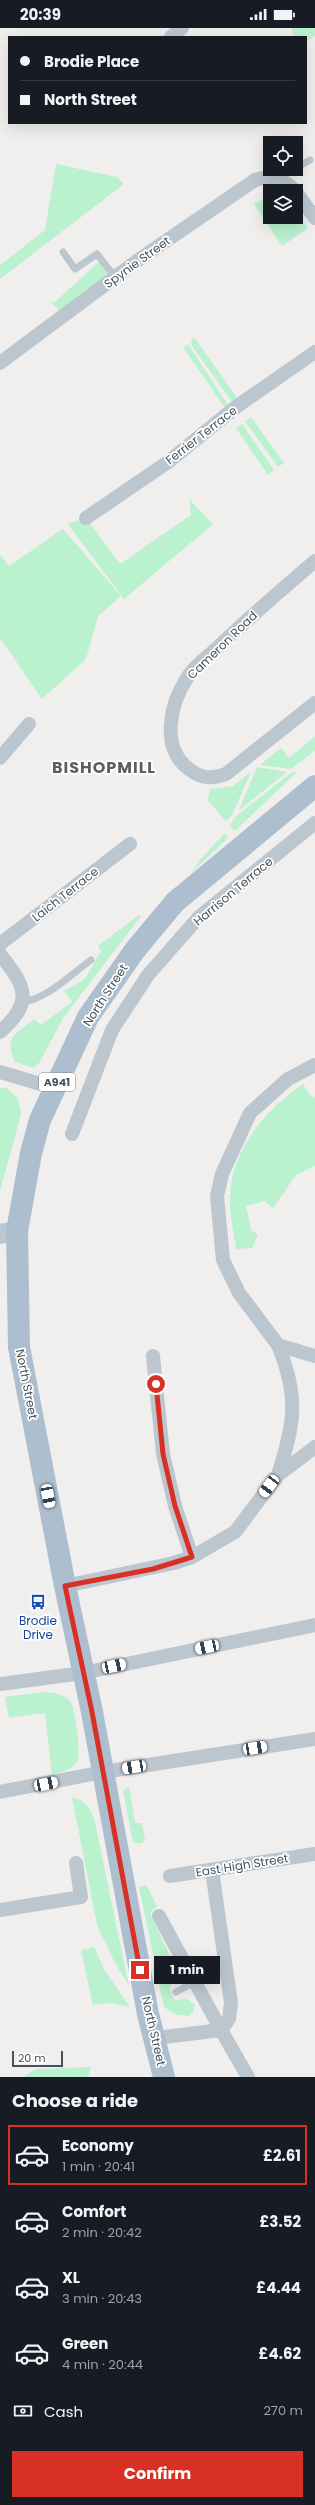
<!DOCTYPE html>
<meta charset="utf-8">
<style>
body{margin:0;font-family:Poppins,sans-serif;background:#20242c;color:#f1f3f6;height:100vh;display:flex;flex-direction:column;font-size:15px;white-space:nowrap}
*{box-sizing:border-box;margin:0}
p{font-size:13px;color:#9ea1a6}
.icon{flex:none;width:22px;height:22px;fill:none;stroke:currentColor;stroke-width:2;stroke-linecap:round;stroke-linejoin:round}
.map{position:relative;height:2049px;overflow:hidden}
.details{display:flex;flex-direction:column;background:#171b24;flex:1}
.details>*{flex:none}
.banner{position:absolute;left:8px;top:8px;width:299px;height:88px;border-radius:0px;box-shadow:0 4px 16px #0002;display:grid;align-content:center;height:88px;padding:0 12px;background:#171b24}
.buttons{position:absolute;left:263px;top:108px;display:grid;gap:8px}
.buttons a{display:grid;place-items:center;width:40px;height:40px;border-radius:0px;background:#171b24;box-shadow:0 4px 16px #0002;font-size:20px}
.scale{position:absolute;left:12px;bottom:10px;width:51px;box-sizing:border-box;padding-left:4px;border:2px solid #46535d;border-top:0;font-size:11px;line-height:14px;white-space:nowrap;color:#46535d;-webkit-text-stroke:3px #fff;paint-order:stroke}
.end{position:absolute;width:18px;height:18px;margin:-9px;border:5px solid #d93025;background:#fff;box-shadow:0 0 0 2px #fff}
.from{border-radius:50%}
.bubble{position:absolute;height:28px;border-radius:0px;background:#171b24;box-shadow:0 4px 16px #0002;font-size:13px;font-weight:700;line-height:28px;text-align:center}
.car{position:absolute;width:12px;height:24px;margin:-12px -6px;border-radius:5px;box-shadow:0 0 3px 1px #0007;background:linear-gradient(#fff 24%,#345 0 40%,#fff 0 76%,#345 0 86%,#fff 0)}
.banner b{display:flex;align-items:center;gap:14px;height:38px;font-size:15px}
.banner b+b{border-top:1px solid #363941}
.banner i{width:10px;height:10px;background:#f1f3f6}
ul{padding:0;list-style:none}
li{display:flex;align-items:center;gap:12px;height:60px;margin:0 8px 6px;padding:0 4px;border:2px solid transparent;border-radius:0px}
li div{flex:1}
li b{display:block;font-size:15px}
li em{font-style:normal;font-weight:700}
li.active{border-color:#d93025}
li>.icon{width:36px;height:36px;stroke-width:1.5}
h2{padding:0 12px;font-size:18px;line-height:48px}
.pay{display:flex;align-items:center;gap:10px;height:44px;padding:0 12px;font-size:15px}
.pay p{margin-inline-start:auto}
.button{display:flex;gap:8px;margin-top:auto;padding:8px 12px}
.button a{flex:1;height:46px;border-radius:0px;background:#d93025;color:#fff;font-size:16px;font-weight:700;line-height:46px;text-align:center}
.status{display:flex;justify-content:space-between;align-items:center;height:28px;padding:0 20px;background:#171b24;direction:ltr}
.status svg{height:11px;fill:currentColor}
.map>svg:first-child{display:block}
.green{fill:#baf1ce}
.lines{fill:none;stroke-linecap:round;stroke-linejoin:round}
.lane{stroke:#bcc6ce;stroke-width:7}
.street{stroke:#bcc6ce;stroke-width:14}
.secondary{stroke:#bbc8d3;stroke-width:20}
.primary{stroke:#adbfcf;stroke-width:22}
.route{stroke:#d93025;stroke-width:5}
.labels{text-anchor:middle;dominant-baseline:central;stroke-width:3.5;stroke-linejoin:round;paint-order:stroke}
.shield{fill:#fff;stroke:#7e878e;stroke-width:1}
.shield-label{font-size:11px;font-weight:bold;fill:#46535d}
.street-label{font-size:12px;fill:#46535d;stroke:#fff}
.transit-label{font-size:12px;fill:#164399;stroke:#fff}
.district-label{font-size:16px;font-weight:bold;letter-spacing:1px;fill:#5b5f64;stroke:#fff}
</style>
<div class="status"><b>20:39</b><svg viewBox="0 0 49 12"><path d="M0 12V9h3v3zM5 12V6h3v6zM10 12V3h3v9zM15 12V0h3v12zM26 1h20v11H26zM47 4h2v5h-2z"/></svg></div>
<div class="map">
<svg width="315" height="2049" viewBox="0 0 315 2049">
<rect width="100%" height="100%" fill="#f1eeee"/>
<g class="green">
<path d="M292,0H315V8L306,14V9H293Z"/>
<path d="M56,136L117,149L124,156L0,251V237L45,202Z"/>
<path d="M270,168V189H296V185L308,200L282,218L254,176Z"/>
<path d="M101,232L115,249L65,289L48,271L54,275Z"/>
<path d="M194,309L237,370L232,374L192,318L191,314Z"/>
<path d="M188,316L228,377L225,380L183,319Z"/>
<path d="M251,389L284,435L278,439L245,393Z"/>
<path d="M242,396L274,442L268,447L236,400Z"/>
<path d="M189,471L213,496L124,571L68,496L86,490L120,536L191,487Z"/>
<path d="M63,501L121,568L98,588L86,631L42,671L0,610V527L9,538Z"/>
<path d="M315,708V723L291,741L260,737L281,720L289,730Z"/>
<path d="M257,739L287,744L239,782Z"/>
<path d="M298,743L235,803L230,798L235,789L291,745Z"/>
<path d="M251,744L232,787L226,793L208,772L210,761L233,758Z"/>
<path d="M225,805L228,810L191,845L199,833Z"/>
<path d="M139,887L141,888L63,990L40,1034L34,1040L15,1034C3,1010 17,1004 35,991L41,997L72,974L64,963L85,951L101,923L98,918Z"/>
<path d="M303,1056L312,1070L315,1068V1138L296,1147L273,1180L265,1173L246,1178L251,1202L258,1207L252,1220L236,1221C234,1205 230,1189 230,1173C229,1124 265,1082 303,1056Z"/>
<path d="M0,1060H6L18,1071L21,1086L0,1163Z"/>
<path d="M44,1664C53,1665 63,1665 70,1673C75,1680 82,1727 77,1734C71,1742 61,1744 52,1747L45,1685L9,1690L5,1669Z"/>
<path d="M129,1759L135,1795H142L145,1811L142,1815H133L123,1762Z"/>
<path d="M72,1769C84,1772 90,1779 94,1790L129,1958L114,1933L97,1897Z"/>
<path d="M146,1857L157,1878L150,1885L176,1941L177,1949L169,1960L175,1972L187,1971L195,1977L193,1984L189,1988L174,1986L164,1979L139,1859Z"/>
<path d="M94,1919L105,1943L130,1979L112,1975L93,1977L81,1922Z"/>
<path d="M91,2039L88,2049H23L36,2041Z"/>
</g>
<g class="lines">
<g class="lane">
<path d="M296,140L310,132"/>
<path d="M281,152L285,146L294,141"/>
<path d="M63,224L75,241L97,226L115,249"/>
<path d="M23,974C48,970 70,947 91,932"/>
<path d="M176,1964L195,1954"/>
</g>
<g class="street">
<path d="M171,9L182,0"/>
<path d="M296,164L315,190"/>
<path d="M0,335L141,230L255,152C271,147 284,151 295,163"/>
<path d="M86,490L168,434L236,379L315,324"/>
<path d="M315,533C281,562 247,591 215,622C206,630 193,639 187,650C170,676 160,720 189,741C202,751 211,751 226,746L315,675"/>
<path d="M0,730L29,696"/>
<path d="M0,916L130,816"/>
<path d="M0,926C25,958 35,973 0,1004"/>
<path d="M315,1037L288,1051L250,1085L222,1146L217,1168L223,1232L239,1265L278,1317L315,1328"/>
<path d="M0,1044L54,1060"/>
<path d="M72,1106L112,1002L148,947L199,889L315,795"/>
<path d="M278,1317C299,1369 295,1394 278,1447"/>
<path d="M153,1328L163,1426L175,1478L192,1529"/>
<path d="M65,1558L174,1535L192,1529L235,1504L278,1447L315,1419"/>
<path d="M0,1656L83,1645L315,1597"/>
<path d="M0,1764L103,1744L315,1711"/>
<path d="M170,1848L315,1826"/>
<path d="M0,1882L81,1869L76,1835"/>
<path d="M159,1888L221,2002L229,1991L231,1975L212,1842"/>
<path d="M156,2010L221,2002L248,2049"/>
</g>
<path class="secondary" d="M0,1206L17,1203"/>
<path class="primary" d="M164,2049L148,1986L92,1684L65,1558L19,1319L17,1203L31,1125L40,1092L88,989L135,922L175,874L315,758"/>
</g>
<g class="lines">
<path class="route" d="M140,1942L92,1684L65,1558L153,1541L192,1529L175,1478L163,1426L156,1356"/>
</g>
<defs>
<symbol id="bus-bare" viewBox="-9 -9 18 18"><path d="M-5-6H5V4H4V6H2V4H-2V6H-4V4H-5ZM-3.5-4V0h7V-4ZM-3.5 1.2v1.5H-2V1.2ZM2 1.2v1.5H3.5V1.2Z" fill="#1a4fb4" stroke="#fff" stroke-width="2.5" paint-order="stroke"/></symbol>
</defs>
<g fill-rule="evenodd">
<use href="#bus-bare" x="27" y="1563" width="22" height="22"/>
</g>
<g class="labels">
<rect class="shield" x="39" y="1045" width="36" height="18" rx="3"/>
<g class="shield-label">
<text x="57" y="1054">A941</text>
</g>
<g class="street-label">
<text transform="translate(137 234) rotate(-36)">Spynie Street</text>
<text transform="translate(201 407) rotate(-38)">Ferrier Terrace</text>
<text transform="translate(222 617) rotate(-44)">Cameron Road</text>
<text transform="translate(233 863) rotate(-40)">Harrison Terrace</text>
<text transform="translate(65 866) rotate(-38)">Laich Terrace</text>
<text transform="translate(105 967) rotate(-57)">North Street</text>
<text transform="translate(27 1356) rotate(79)">North Street</text>
<text transform="translate(242 1837) rotate(-9)">East High Street</text>
<text transform="translate(154 2003) rotate(77)">North Street</text>
</g>
<g class="transit-label">
<text x="38" y="1592">Brodie<tspan x="38" dy="14">Drive</tspan></text>
</g>
<g class="district-label">
<text x="104" y="739">BISHOPMILL</text>
</g>
</g>
</svg>
<div class="buttons">
<a><svg class="icon" aria-label="locate" viewBox="0 0 24 24"><circle cx="12" cy="12" r="6"/><path d="M12 2v4M12 18v4M2 12h4M18 12h4"/></svg></a>
<a><svg class="icon" aria-label="layers" viewBox="0 0 24 24"><path d="M12 4l9 5-9 5-9-5zM3 14l9 5 9-5"/></svg></a>
</div>
<div class="scale">20 m</div>
<i class="end from" style="left:156px;top:1356px"></i>
<i class="end" style="left:140px;top:1942px"></i>
<div class="bubble" style="left:154px;top:1928px;width:66px">1 min</div>
<i class="car" style="left:269px;top:1458px;rotate:217deg"></i>
<i class="car" style="left:48px;top:1468px;rotate:169deg"></i>
<i class="car" style="left:207px;top:1619px;rotate:258deg"></i>
<i class="car" style="left:114px;top:1638px;rotate:78deg"></i>
<i class="car" style="left:255px;top:1720px;rotate:81deg"></i>
<i class="car" style="left:134px;top:1739px;rotate:261deg"></i>
<i class="car" style="left:46px;top:1756px;rotate:79deg"></i>
<div class="banner">
<b><i class="from"></i>Brodie Place</b>
<b><i></i>North Street</b>
</div>
</div>
<section class="details">
<h2>Choose a ride</h2>
<ul>
<li class="active"><svg class="icon" aria-label="car" viewBox="0 0 24 24"><path d="M5 17H2v-5l4-1 3-4h7l3 4 3 1v5h-3M9 17h6M6 11h13"/><circle cx="7" cy="17" r="2"/><circle cx="17" cy="17" r="2"/></svg><div><b>Economy</b><p>1 min · 20:41</p></div><em>£2.61</em></li>
<li><svg class="icon" aria-label="car" viewBox="0 0 24 24"><path d="M5 17H2v-5l4-1 3-4h7l3 4 3 1v5h-3M9 17h6M6 11h13"/><circle cx="7" cy="17" r="2"/><circle cx="17" cy="17" r="2"/></svg><div><b>Comfort</b><p>2 min · 20:42</p></div><em>£3.52</em></li>
<li><svg class="icon" aria-label="car" viewBox="0 0 24 24"><path d="M5 17H2v-5l4-1 3-4h7l3 4 3 1v5h-3M9 17h6M6 11h13"/><circle cx="7" cy="17" r="2"/><circle cx="17" cy="17" r="2"/></svg><div><b>XL</b><p>3 min · 20:43</p></div><em>£4.44</em></li>
<li><svg class="icon" aria-label="car" viewBox="0 0 24 24"><path d="M5 17H2v-5l4-1 3-4h7l3 4 3 1v5h-3M9 17h6M6 11h13"/><circle cx="7" cy="17" r="2"/><circle cx="17" cy="17" r="2"/></svg><div><b>Green</b><p>4 min · 20:44</p></div><em>£4.62</em></li>
</ul>
<div class="pay"><svg class="icon" aria-label="cash" viewBox="0 0 24 24"><path d="M3 7h18v10H3z"/><circle cx="12" cy="12" r="2"/></svg>Cash<p>270 m</p></div>
<div class="button"><a>Confirm</a></div>
</section>
